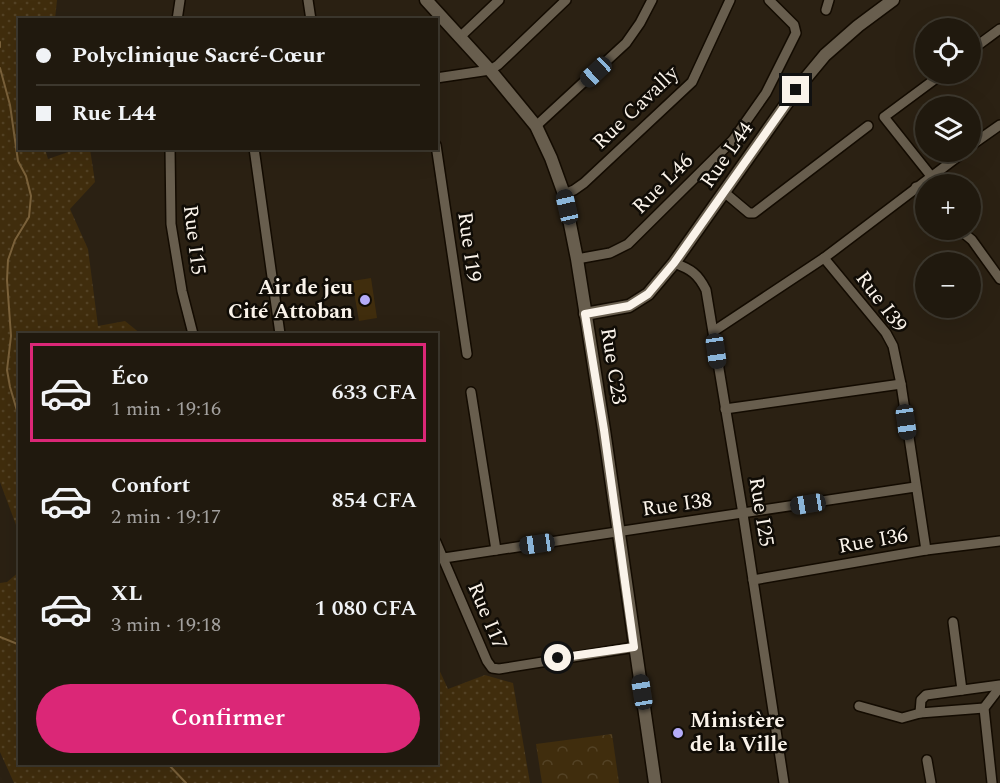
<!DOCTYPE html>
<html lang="fr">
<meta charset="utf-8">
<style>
body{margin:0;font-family:Spectral,serif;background:#282217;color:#f1f3f6;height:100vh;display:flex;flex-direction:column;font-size:22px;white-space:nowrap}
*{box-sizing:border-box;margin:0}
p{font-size:20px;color:#a2a09e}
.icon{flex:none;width:33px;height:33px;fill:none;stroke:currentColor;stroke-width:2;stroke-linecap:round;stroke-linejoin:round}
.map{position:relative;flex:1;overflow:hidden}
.sheet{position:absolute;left:18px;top:333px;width:420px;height:432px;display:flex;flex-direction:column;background:#20190e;border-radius:0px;box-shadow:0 6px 24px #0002,0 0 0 2px #3d382e}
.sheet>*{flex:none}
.banner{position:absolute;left:18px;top:18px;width:420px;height:132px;border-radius:0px;box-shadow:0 6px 24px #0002,0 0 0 2px #3d382e;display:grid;align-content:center;height:132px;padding:0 18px;background:#20190e}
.fabs{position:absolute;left:915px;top:18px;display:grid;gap:12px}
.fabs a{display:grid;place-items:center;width:66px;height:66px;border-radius:50%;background:#20190e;box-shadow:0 6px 24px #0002,0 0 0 2px #3d382e;font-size:30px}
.end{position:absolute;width:27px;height:27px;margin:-14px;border:8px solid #faf3ea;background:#111;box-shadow:0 0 0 3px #111}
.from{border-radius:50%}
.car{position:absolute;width:18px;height:36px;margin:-18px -9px;border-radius:8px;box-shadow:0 0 4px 2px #0007;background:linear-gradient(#222 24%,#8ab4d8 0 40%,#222 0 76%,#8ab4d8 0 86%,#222 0)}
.banner b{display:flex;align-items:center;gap:21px;height:57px;font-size:22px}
.banner b+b{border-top:2px solid #3d382e}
.banner i{width:15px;height:15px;background:#f1f3f6}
ul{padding:10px 0 0;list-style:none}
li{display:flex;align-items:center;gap:18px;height:99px;margin:0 12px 9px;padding:0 6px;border:3px solid transparent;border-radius:0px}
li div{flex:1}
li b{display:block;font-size:22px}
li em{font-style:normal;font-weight:600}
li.active{border-color:#db2777}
li>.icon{width:54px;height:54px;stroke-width:1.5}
.cta{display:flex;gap:12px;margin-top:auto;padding:12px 18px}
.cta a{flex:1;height:69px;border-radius:36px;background:#db2777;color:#fff;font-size:24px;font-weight:600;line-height:69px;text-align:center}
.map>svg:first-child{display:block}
.grass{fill:url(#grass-dots)}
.park{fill:url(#park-crowns)}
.pitch{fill:#402d0d}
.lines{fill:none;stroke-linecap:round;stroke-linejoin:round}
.stream{stroke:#7a613a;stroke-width:2}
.street-casing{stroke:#130b01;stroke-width:12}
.secondary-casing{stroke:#130b01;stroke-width:15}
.street{stroke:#685e4e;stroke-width:9}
.secondary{stroke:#685e4e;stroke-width:12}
.route{stroke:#faf3ea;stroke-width:8}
.poi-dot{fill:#b4acf9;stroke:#100c06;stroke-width:2}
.labels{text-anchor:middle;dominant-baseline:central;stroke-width:5;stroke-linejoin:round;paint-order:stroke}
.street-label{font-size:21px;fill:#faf3ea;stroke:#100c06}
.poi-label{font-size:21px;font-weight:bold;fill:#faf3ea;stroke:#100c06;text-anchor:end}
</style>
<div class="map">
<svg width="1000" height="783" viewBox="0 0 1000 783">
<defs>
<pattern id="grass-dots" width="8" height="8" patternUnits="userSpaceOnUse" patternTransform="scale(1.5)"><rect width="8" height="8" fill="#402d0d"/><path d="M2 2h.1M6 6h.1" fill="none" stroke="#534225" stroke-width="1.8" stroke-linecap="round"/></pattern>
<pattern id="park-crowns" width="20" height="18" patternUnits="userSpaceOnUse" patternTransform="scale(1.5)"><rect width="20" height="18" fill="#402d0d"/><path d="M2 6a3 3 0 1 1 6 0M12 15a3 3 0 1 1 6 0" fill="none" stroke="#534225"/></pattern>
</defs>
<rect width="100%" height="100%" fill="#2b2113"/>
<g class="grass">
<path d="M0,0H57L55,19L20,20V148L45,149L48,159L77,149H90L95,182L70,209L88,249L98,326L125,321L141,334H20L19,533L0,482Z"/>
<path d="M19,572L20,764H436L437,665L448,689L485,675L513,683L530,783H14L0,752V583L7,582Z"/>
</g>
<path class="park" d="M612,734L619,783H542L536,744Z"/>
<path class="pitch" d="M371,278L377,318L359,321L352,281Z"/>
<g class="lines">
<g class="stream">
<path d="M0,42V47"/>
<path d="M0,68L10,105L18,161L26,176L31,196L29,217L15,240L8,260L7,280L11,336L7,370L10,387L20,421"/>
<path d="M0,637L20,645"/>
<path d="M168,764L186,783"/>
</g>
<defs>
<g id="street">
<path d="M308,0L311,20"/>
<path d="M826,10L829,0"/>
<path d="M177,20L180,0"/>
<path d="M460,37L499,0"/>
<path d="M970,51L1000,29"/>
<path d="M436,78L490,70L498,65L566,0"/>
<path d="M536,126L626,43L640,23L652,0"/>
<path d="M436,145L467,354"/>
<path d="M970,146L1000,125"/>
<path d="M170,148L171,224L182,291L193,334"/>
<path d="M254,148L280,334"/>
<path d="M931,176L884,117L942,74"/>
<path d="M916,187L926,196"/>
<path d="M724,192L749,213H754L868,126"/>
<path d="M564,194L574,190L584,183L692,82L730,0"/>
<path d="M960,230L972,240L1000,279"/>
<path d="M824,258L886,333L893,346L901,384L926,550"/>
<path d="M577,259L610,253L628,244L733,140L766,93L796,33L794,25L769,0"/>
<path d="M674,263C691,269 698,274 706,290L743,514L784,783"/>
<path d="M714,331L824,258L964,152"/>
<path d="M471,392L496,550"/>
<path d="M725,409L901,384"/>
<path d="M436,542L487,661L492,668L499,669L635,647"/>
<path d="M444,558L915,487"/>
<path d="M753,580L926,550L1000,541"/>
<path d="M953,622L962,690"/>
<path d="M859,706L902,718L920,713L984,708"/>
<path d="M920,713L921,700L926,695L1000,685"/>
<path d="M927,760L931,783"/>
<path d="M992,783L984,708L1000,687"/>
</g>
<g id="secondary">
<path d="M426,0L490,70L536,126L551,158L564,194L577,259L604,430L655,783"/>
<path d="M585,314L629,306L648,294L674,263L796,90L825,55L858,26L893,0"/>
</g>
</defs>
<use href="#street" class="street-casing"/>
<use href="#secondary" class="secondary-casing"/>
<use href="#street" class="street"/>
<use href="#secondary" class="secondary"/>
</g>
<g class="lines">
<path class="route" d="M558,658L634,647L604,430L585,314L629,306L648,294L674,263L796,90"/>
</g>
<g class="poi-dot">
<circle cx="365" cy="300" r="6"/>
<circle cx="678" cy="733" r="6"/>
</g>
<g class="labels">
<g class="street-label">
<text transform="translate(636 108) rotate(-44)">Rue Cavally</text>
<text transform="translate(727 155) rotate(-55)">Rue L44</text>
<text transform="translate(663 184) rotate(-45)">Rue L46</text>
<text transform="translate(194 240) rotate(83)">Rue I15</text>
<text transform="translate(469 247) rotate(82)">Rue I19</text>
<text transform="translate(881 302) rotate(53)">Rue I39</text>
<text transform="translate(613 366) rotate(81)">Rue C23</text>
<text transform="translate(677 505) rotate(-8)">Rue I38</text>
<text transform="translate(761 512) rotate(81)">Rue I25</text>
<text transform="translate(873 541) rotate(-10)">Rue I36</text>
<text transform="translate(487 616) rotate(67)">Rue I17</text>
</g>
<g class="poi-label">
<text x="353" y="288">Air de jeu<tspan x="353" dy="24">Cité Attoban</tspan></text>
<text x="690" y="721" text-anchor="start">Ministère<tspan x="690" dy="24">de la Ville</tspan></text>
</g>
</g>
</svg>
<div class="fabs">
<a><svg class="icon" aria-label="locate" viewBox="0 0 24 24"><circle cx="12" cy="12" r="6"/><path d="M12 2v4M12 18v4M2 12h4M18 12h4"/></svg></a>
<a><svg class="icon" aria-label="layers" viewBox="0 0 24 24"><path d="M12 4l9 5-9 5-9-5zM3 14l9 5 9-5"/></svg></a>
<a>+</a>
<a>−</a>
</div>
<i class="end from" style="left:558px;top:658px"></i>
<i class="end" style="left:796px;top:90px"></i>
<i class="car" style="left:596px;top:72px;rotate:227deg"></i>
<i class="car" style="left:567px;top:207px;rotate:347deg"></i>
<i class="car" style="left:716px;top:351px;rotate:172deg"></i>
<i class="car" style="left:906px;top:422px;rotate:172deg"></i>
<i class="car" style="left:808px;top:504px;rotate:261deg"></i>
<i class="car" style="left:537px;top:544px;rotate:262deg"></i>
<i class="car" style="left:642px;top:692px;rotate:351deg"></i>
<div class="banner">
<b><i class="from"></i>Polyclinique Sacré-Cœur</b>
<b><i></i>Rue L44</b>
</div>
<section class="sheet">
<ul>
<li class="active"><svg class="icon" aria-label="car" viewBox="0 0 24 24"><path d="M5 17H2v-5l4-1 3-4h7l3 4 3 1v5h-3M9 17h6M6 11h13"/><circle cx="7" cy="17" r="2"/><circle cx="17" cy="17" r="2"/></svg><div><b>Éco</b><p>1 min · 19:16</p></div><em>633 CFA</em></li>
<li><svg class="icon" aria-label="car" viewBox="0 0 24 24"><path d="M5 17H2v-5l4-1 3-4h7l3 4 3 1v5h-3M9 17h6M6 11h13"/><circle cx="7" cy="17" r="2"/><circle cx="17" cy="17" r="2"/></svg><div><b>Confort</b><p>2 min · 19:17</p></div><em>854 CFA</em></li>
<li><svg class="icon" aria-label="car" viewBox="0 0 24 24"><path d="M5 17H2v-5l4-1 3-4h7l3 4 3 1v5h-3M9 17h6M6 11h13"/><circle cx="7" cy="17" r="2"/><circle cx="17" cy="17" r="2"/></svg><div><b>XL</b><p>3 min · 19:18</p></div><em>1 080 CFA</em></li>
</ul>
<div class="cta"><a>Confirmer</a></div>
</section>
</div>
